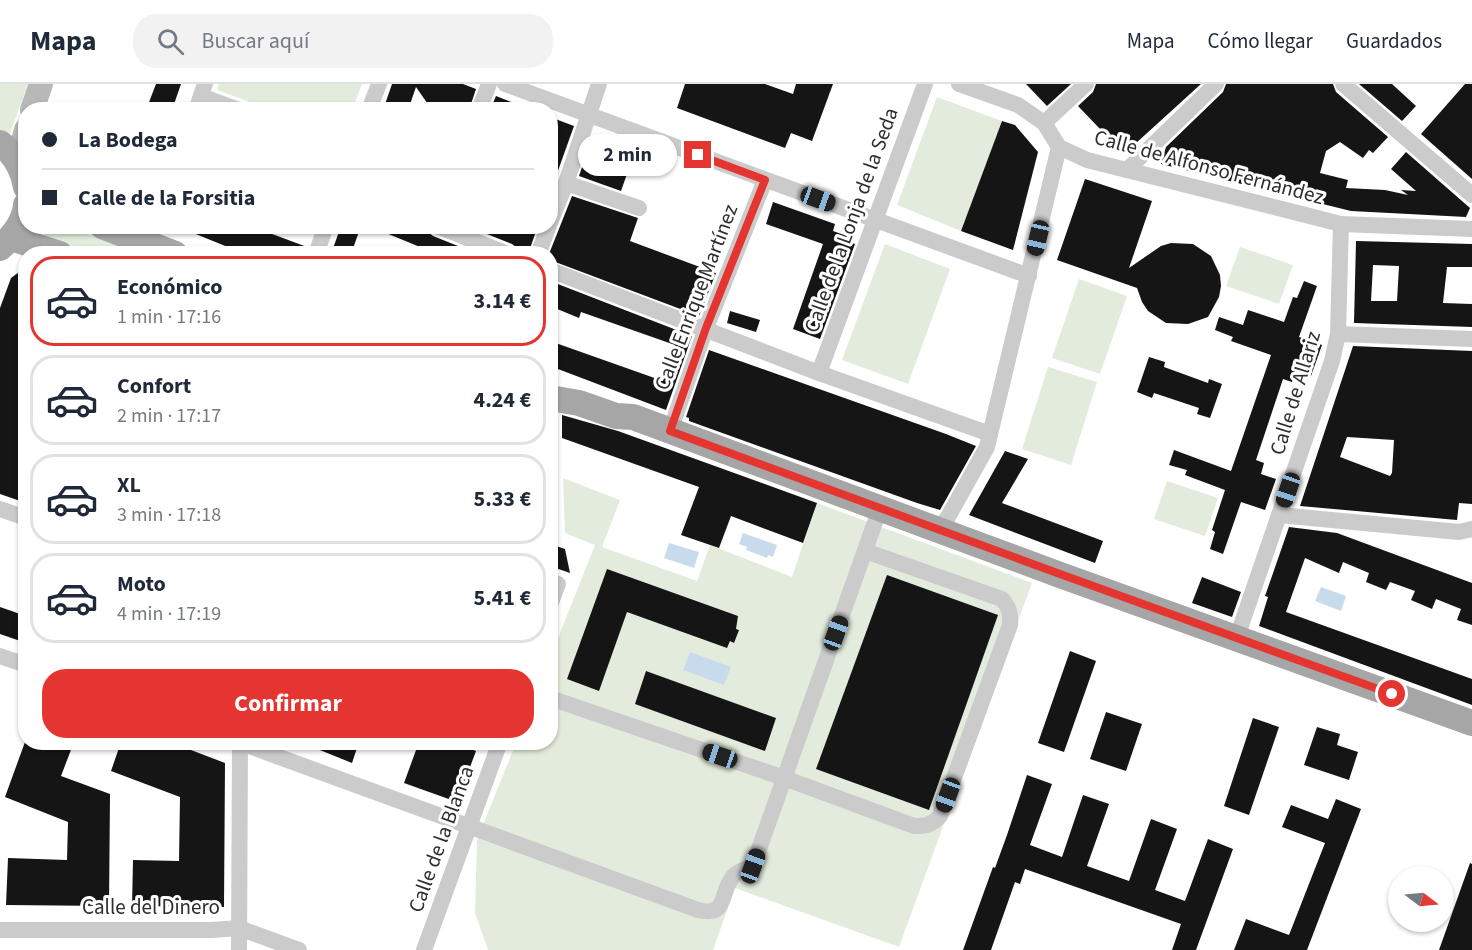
<!DOCTYPE html>
<html lang="es">
<meta charset="utf-8">
<style>
body{margin:0;font-family:"Source Sans 3",sans-serif;background:#f2f2f3;color:#1f2937;height:100vh;display:flex;flex-direction:column;font-size:22px;white-space:nowrap}
*{box-sizing:border-box;margin:0}
p{font-size:20px;color:#747a83}
.icon{flex:none;width:33px;height:33px;fill:none;stroke:currentColor;stroke-width:2;stroke-linecap:round;stroke-linejoin:round}
.map{position:relative;flex:1;overflow:hidden}
.details{position:absolute;left:18px;top:162px;width:540px;height:504px;display:flex;flex-direction:column;background:#fff;border-radius:24px;box-shadow:0 2px 4px #0004}
.details>*{flex:none}
.top-card{position:absolute;left:18px;top:18px;width:540px;height:132px;border-radius:24px;box-shadow:0 2px 4px #0004;display:grid;align-content:center;height:132px;padding:0 24px;background:#fff}
.needle{width:39px;rotate:106deg}
.tools{position:absolute;left:1388px;top:782px;display:grid;gap:12px}
.tools a{display:grid;place-items:center;width:66px;height:66px;border-radius:50%;background:#fff;box-shadow:0 2px 4px #0004;font-size:30px}
.end{position:absolute;width:27px;height:27px;margin:-14px;border:8px solid #e53531;background:#fff;box-shadow:0 0 0 3px #fff}
.from{border-radius:50%}
.bubble{position:absolute;height:42px;border-radius:21px;background:#fff;box-shadow:0 2px 4px #0004;font-size:20px;font-weight:700;line-height:42px;text-align:center}
.car{position:absolute;width:18px;height:36px;margin:-18px -9px;border-radius:8px;box-shadow:0 0 4px 2px #0007;background:linear-gradient(#222 24%,#8ab4d8 0 40%,#222 0 76%,#8ab4d8 0 86%,#222 0)}
.top-card b{display:flex;align-items:center;gap:21px;height:57px;font-size:22px}
.top-card b+b{border-top:2px solid #e0e1e3}
.top-card i{width:15px;height:15px;background:#1f2937}
ul{padding:10px 0 0;list-style:none}
li{display:flex;align-items:center;gap:18px;height:90px;margin:0 12px 9px;padding:0 12px;border:3px solid #e0e1e3;border-radius:24px}
li div{flex:1}
li b{display:block;font-size:22px}
li em{font-style:normal;font-weight:700}
li.selected{border-color:#e53531}
li>.icon{width:54px;height:54px;stroke-width:1.5}
.action{display:flex;gap:12px;margin-top:auto;padding:12px 24px}
.action a{flex:1;height:69px;border-radius:24px;background:#e53531;color:#fff;font-size:24px;font-weight:700;line-height:69px;text-align:center}
header{display:flex;align-items:center;gap:36px;box-sizing:border-box;height:84px;padding:0 30px;background:#fff;border-bottom:2px solid #e0e1e3}
header strong{font-size:28px}
nav{display:flex;gap:33px;margin-inline-start:auto;font-size:21px}
.search{width:420px;height:54px;background:#f2f2f3;display:flex;align-items:center;gap:15px;box-sizing:border-box;padding:0 21px;border-radius:24px;color:#747a83;font-size:22px}
.map>svg:first-child{display:block}
.green{fill:#e3ecdc}
.water{fill:#c8dbec}
.building{fill:#151515;fill-rule:evenodd}
.lines{fill:none;stroke-linecap:round;stroke-linejoin:round}
.street{stroke:#cbcbcb;stroke-width:16}
.secondary{stroke:#b8b8b8;stroke-width:24}
.primary{stroke:#a6a6a6;stroke-width:26}
.route{stroke:#e53531;stroke-width:8}
.labels{text-anchor:middle;dominant-baseline:central;stroke-width:6;stroke-linejoin:round;paint-order:stroke}
.street-label{font-size:21px;fill:#2e2e2e;stroke:#fff}
</style>
<header>
<strong>Mapa</strong>
<div class="search"><svg class="icon" aria-label="search" viewBox="0 0 24 24"><circle cx="10" cy="10" r="6"/><path d="M15 15l6 6"/></svg>Buscar aquí</div>
<nav><a>Mapa</a><a>Cómo llegar</a><a>Guardados</a></nav>
</header>
<div class="map">
<svg width="1472" height="866" viewBox="0 0 1472 866">
<rect width="100%" height="100%" fill="#fff"/>
<g class="green">
<path d="M0,0H28L8,55L0,52Z"/>
<path d="M219,0H362L352,26L269,25L217,6Z"/>
<path d="M937,13L1002,37L961,147L897,121Z"/>
<path d="M47,143H67L142,169H93L44,152Z"/>
<path d="M885,160L950,185L908,300L842,276Z"/>
<path d="M1240,163L1293,181L1279,220L1226,202Z"/>
<path d="M1079,195L1127,212L1100,290L1052,274Z"/>
<path d="M1048,283L1097,298L1071,381L1022,365Z"/>
<path d="M563,394L620,416L602,463L697,497L710,461L792,493L817,419L1032,499L899,863L735,804L713,866H488L475,829L477,756L516,659L550,658L551,572L595,461L565,449Z"/>
<path d="M1167,397L1218,414L1205,452L1154,435Z"/>
</g>
<g class="water">
<path d="M743,449L777,461L773,473L768,471L767,474L746,466L747,463L739,460Z"/>
<path d="M669,459L699,468L694,484L664,474Z"/>
<path d="M1321,503L1346,512L1341,527L1315,517Z"/>
<path d="M690,568L731,583L724,601L683,586Z"/>
</g>
<g class="building">
<path d="M156,0H181L172,26H146Z"/>
<path d="M392,0H463L476,5L469,26H432L416,3L408,26H383Z"/>
<path d="M685,0H765L793,10L796,0H833L812,57L791,49L785,64L677,24Z"/>
<path d="M1026,0H1071L1047,22Z"/>
<path d="M1096,0H1201L1124,70L1078,22L1093,8Z"/>
<path d="M1226,0H1333L1336,8L1388,53L1373,69L1369,66L1363,74L1340,58L1326,67L1320,89L1348,96L1346,104L1385,106L1408,111L1401,106L1416,107L1391,85L1406,68L1470,124L1466,133L1351,127L1161,80L1166,63L1223,8Z"/>
<path d="M1359,0H1392L1416,22L1402,37Z"/>
<path d="M1465,0H1472V95L1421,50Z"/>
<path d="M496,12L529,25V26H490Z"/>
<path d="M550,33L574,42L550,109Z"/>
<path d="M1002,37L1015,41L1038,68L1013,166L961,147Z"/>
<path d="M593,51L635,67L621,107L579,92Z"/>
<path d="M1085,95L1152,117L1129,184L1161,162L1171,159L1193,160L1211,172L1220,191L1221,202L1219,213L1208,233L1188,240L1166,239L1148,227L1142,218L1137,204L1057,176Z"/>
<path d="M572,112L638,134L630,157L716,189L699,232L550,176L549,170Z"/>
<path d="M773,118L835,140L833,147L847,152L845,156L855,160L820,255L793,245L823,160L766,140Z"/>
<path d="M176,142H251L307,163L306,170H245Z"/>
<path d="M341,142H361L351,170H331Z"/>
<path d="M369,142H427L428,148L433,152L478,170H437Z"/>
<path d="M467,142H538L528,170H518L517,164L512,160Z"/>
<path d="M1356,157L1472,160V183H1447L1443,219L1472,220V243L1354,239ZM1373,181L1399,182L1397,217H1371Z"/>
<path d="M26,183V419L0,410V224L11,194Z"/>
<path d="M550,197L692,252L666,326L550,282V257L663,297L675,261L581,228L579,234L550,222Z"/>
<path d="M1304,197L1317,202L1299,253L1322,261L1311,292L1295,287L1292,298L1283,295L1256,376L1264,379L1261,390L1276,395L1265,426L1241,418L1223,470L1210,465L1215,448L1212,446L1225,406L1185,391L1187,386L1169,381L1174,366L1231,387L1271,271L1231,257L1233,253L1215,246L1219,233L1243,241L1248,226L1284,238L1293,213L1297,214Z"/>
<path d="M730,227L760,236L756,248L727,239Z"/>
<path d="M1353,262L1472,267V420L1459,419L1457,436L1300,422ZM1347,353L1394,356L1392,389L1390,392L1340,373Z"/>
<path d="M709,266L946,350L976,362L940,426L917,419L689,337V334L686,333Z"/>
<path d="M1149,273L1165,278L1164,283L1208,299L1209,295L1222,300L1210,334L1197,330L1199,324L1154,309L1152,314L1137,308Z"/>
<path d="M562,331L618,347L817,419L803,459L731,432L719,464L681,451L699,403L562,354Z"/>
<path d="M1005,367L1028,375L1002,419L1103,457L1095,479L969,431Z"/>
<path d="M1289,443L1337,449L1472,499V541L1457,536L1461,525L1436,515L1432,525L1411,516L1415,507L1390,498L1386,506L1366,498L1369,489L1343,478L1339,489L1305,474L1286,528L1472,595V621L1259,542L1268,513L1265,512Z"/>
<path d="M550,460L565,465L570,489L550,482Z"/>
<path d="M607,485L738,532L736,545L739,546L734,559L730,557L727,564L627,528L599,607L567,595Z"/>
<path d="M887,491L998,531L929,726L816,685Z"/>
<path d="M1202,493L1241,508L1232,533L1192,519Z"/>
<path d="M0,523L26,532V559L0,550Z"/>
<path d="M1070,567L1096,577L1064,668L1038,659Z"/>
<path d="M646,587L776,634L765,667L635,620Z"/>
<path d="M1106,628L1142,640L1126,687L1090,675Z"/>
<path d="M1253,634L1279,643L1249,731L1224,722Z"/>
<path d="M1317,643L1340,650L1337,661L1358,668L1349,696L1304,681Z"/>
<path d="M25,658H74L61,692L110,710L109,822L6,821L8,774L67,776L68,738L5,713Z"/>
<path d="M121,658H170L225,679L224,823L132,822L133,776L179,777L180,713L111,687Z"/>
<path d="M300,658H359L352,679Z"/>
<path d="M419,658H462L461,661L476,667L457,718L404,699Z"/>
<path d="M1027,691L1052,700L1030,761L1062,773L1083,711L1109,720L1087,782L1129,797L1151,735L1177,745L1155,806L1185,817L1208,755L1233,765L1196,866H1172L1181,840L1025,785L1020,800L1015,798L991,866H963L993,783L995,784L1007,751Z"/>
<path d="M1336,715L1361,725L1307,866H1234L1246,835L1289,851L1325,759L1282,743L1291,721L1328,735Z"/>
<path d="M1470,779L1472,780V866H1439Z"/>
</g>
<g class="lines">
<g class="street">
<path d="M505,0L1029,192"/>
<path d="M959,0L1018,21L1044,39L1059,63L1087,76L1341,140L1472,145"/>
<path d="M1343,0L1472,111"/>
<path d="M201,12L239,26"/>
<path d="M196,26L205,0"/>
<path d="M369,26L379,0"/>
<path d="M479,26L489,0"/>
<path d="M1044,39L1086,0"/>
<path d="M1127,86L1216,0"/>
<path d="M566,99L639,124"/>
<path d="M550,139L566,99L599,0"/>
<path d="M437,142L508,170"/>
<path d="M316,170L326,142"/>
<path d="M538,170L549,142"/>
<path d="M550,186L819,289L990,350"/>
<path d="M1338,250L1472,255"/>
<path d="M819,289L925,0"/>
<path d="M670,347L706,244L765,96"/>
<path d="M0,425L26,434"/>
<path d="M1279,431L1459,448L1472,445"/>
<path d="M938,445L948,433L987,363L1059,63"/>
<path d="M550,498L558,500L550,521"/>
<path d="M1237,553L1332,277L1338,250L1341,140"/>
<path d="M0,572L26,581"/>
<path d="M550,614L784,694L914,742C926,742 932,741 940,732L1010,541C1011,530 1009,523 1002,515L865,467"/>
<path d="M238,658L698,826C728,833 719,811 732,794C736,787 746,786 753,782L880,424"/>
<path d="M0,846H212L239,844L299,866"/>
<path d="M239,866L240,658"/>
<path d="M424,866L500,658"/>
</g>
<g class="secondary">
<path d="M32,26L41,0"/>
<path d="M17,78L26,46"/>
</g>
<g class="primary">
<path d="M0,59C15,70 23,86 26,103"/>
<path d="M102,142L175,170"/>
<path d="M11,154L60,170"/>
<path d="M0,164C13,152 24,139 26,121"/>
<path d="M550,314L579,319L616,332L633,333L1060,491L1472,639"/>
</g>
</g>
<g class="lines">
<path class="route" d="M698,71L765,96L706,244L670,347L1060,490L1392,610"/>
</g>
<g class="labels">
<g class="street-label">
<text transform="translate(1209 83) rotate(15)">Calle de Alfonso Fernández</text>
<text transform="translate(851 136) rotate(-70)">Calle de la Lonja de la Seda</text>
<text transform="translate(696 213) rotate(-69)">Calle Enrique Martínez</text>
<text transform="translate(1295 309) rotate(-73)">Calle de Allariz</text>
<text transform="translate(441 755) rotate(-70)">Calle de la Blanca</text>
<text x="151" y="823">Calle del Dinero</text>
</g>
</g>
</svg>
<div class="tools">
<a><svg class="needle" viewBox="-14 -14 28 28"><path d="M0-13l5 13h-10z" fill="#e53935"/><path d="M0 13l5-13h-10z" fill="#747a83"/></svg></a>
</div>
<i class="end from" style="left:1392px;top:610px"></i>
<i class="end" style="left:698px;top:71px"></i>
<div class="bubble" style="left:578px;top:50px;width:99px">2 min</div>
<i class="car" style="left:818px;top:115px;rotate:110deg"></i>
<i class="car" style="left:1038px;top:154px;rotate:193deg"></i>
<i class="car" style="left:1288px;top:406px;rotate:199deg"></i>
<i class="car" style="left:836px;top:549px;rotate:20deg"></i>
<i class="car" style="left:720px;top:672px;rotate:289deg"></i>
<i class="car" style="left:948px;top:711px;rotate:200deg"></i>
<i class="car" style="left:753px;top:782px;rotate:20deg"></i>
<div class="top-card">
<b><i class="from"></i>La Bodega</b>
<b><i></i>Calle de la Forsitia</b>
</div>
<section class="details">
<ul>
<li class="selected"><svg class="icon" aria-label="car" viewBox="0 0 24 24"><path d="M5 17H2v-5l4-1 3-4h7l3 4 3 1v5h-3M9 17h6M6 11h13"/><circle cx="7" cy="17" r="2"/><circle cx="17" cy="17" r="2"/></svg><div><b>Económico</b><p>1 min · 17:16</p></div><em>3.14 €</em></li>
<li><svg class="icon" aria-label="car" viewBox="0 0 24 24"><path d="M5 17H2v-5l4-1 3-4h7l3 4 3 1v5h-3M9 17h6M6 11h13"/><circle cx="7" cy="17" r="2"/><circle cx="17" cy="17" r="2"/></svg><div><b>Confort</b><p>2 min · 17:17</p></div><em>4.24 €</em></li>
<li><svg class="icon" aria-label="car" viewBox="0 0 24 24"><path d="M5 17H2v-5l4-1 3-4h7l3 4 3 1v5h-3M9 17h6M6 11h13"/><circle cx="7" cy="17" r="2"/><circle cx="17" cy="17" r="2"/></svg><div><b>XL</b><p>3 min · 17:18</p></div><em>5.33 €</em></li>
<li><svg class="icon" aria-label="car" viewBox="0 0 24 24"><path d="M5 17H2v-5l4-1 3-4h7l3 4 3 1v5h-3M9 17h6M6 11h13"/><circle cx="7" cy="17" r="2"/><circle cx="17" cy="17" r="2"/></svg><div><b>Moto</b><p>4 min · 17:19</p></div><em>5.41 €</em></li>
</ul>
<div class="action"><a>Confirmar</a></div>
</section>
</div>
